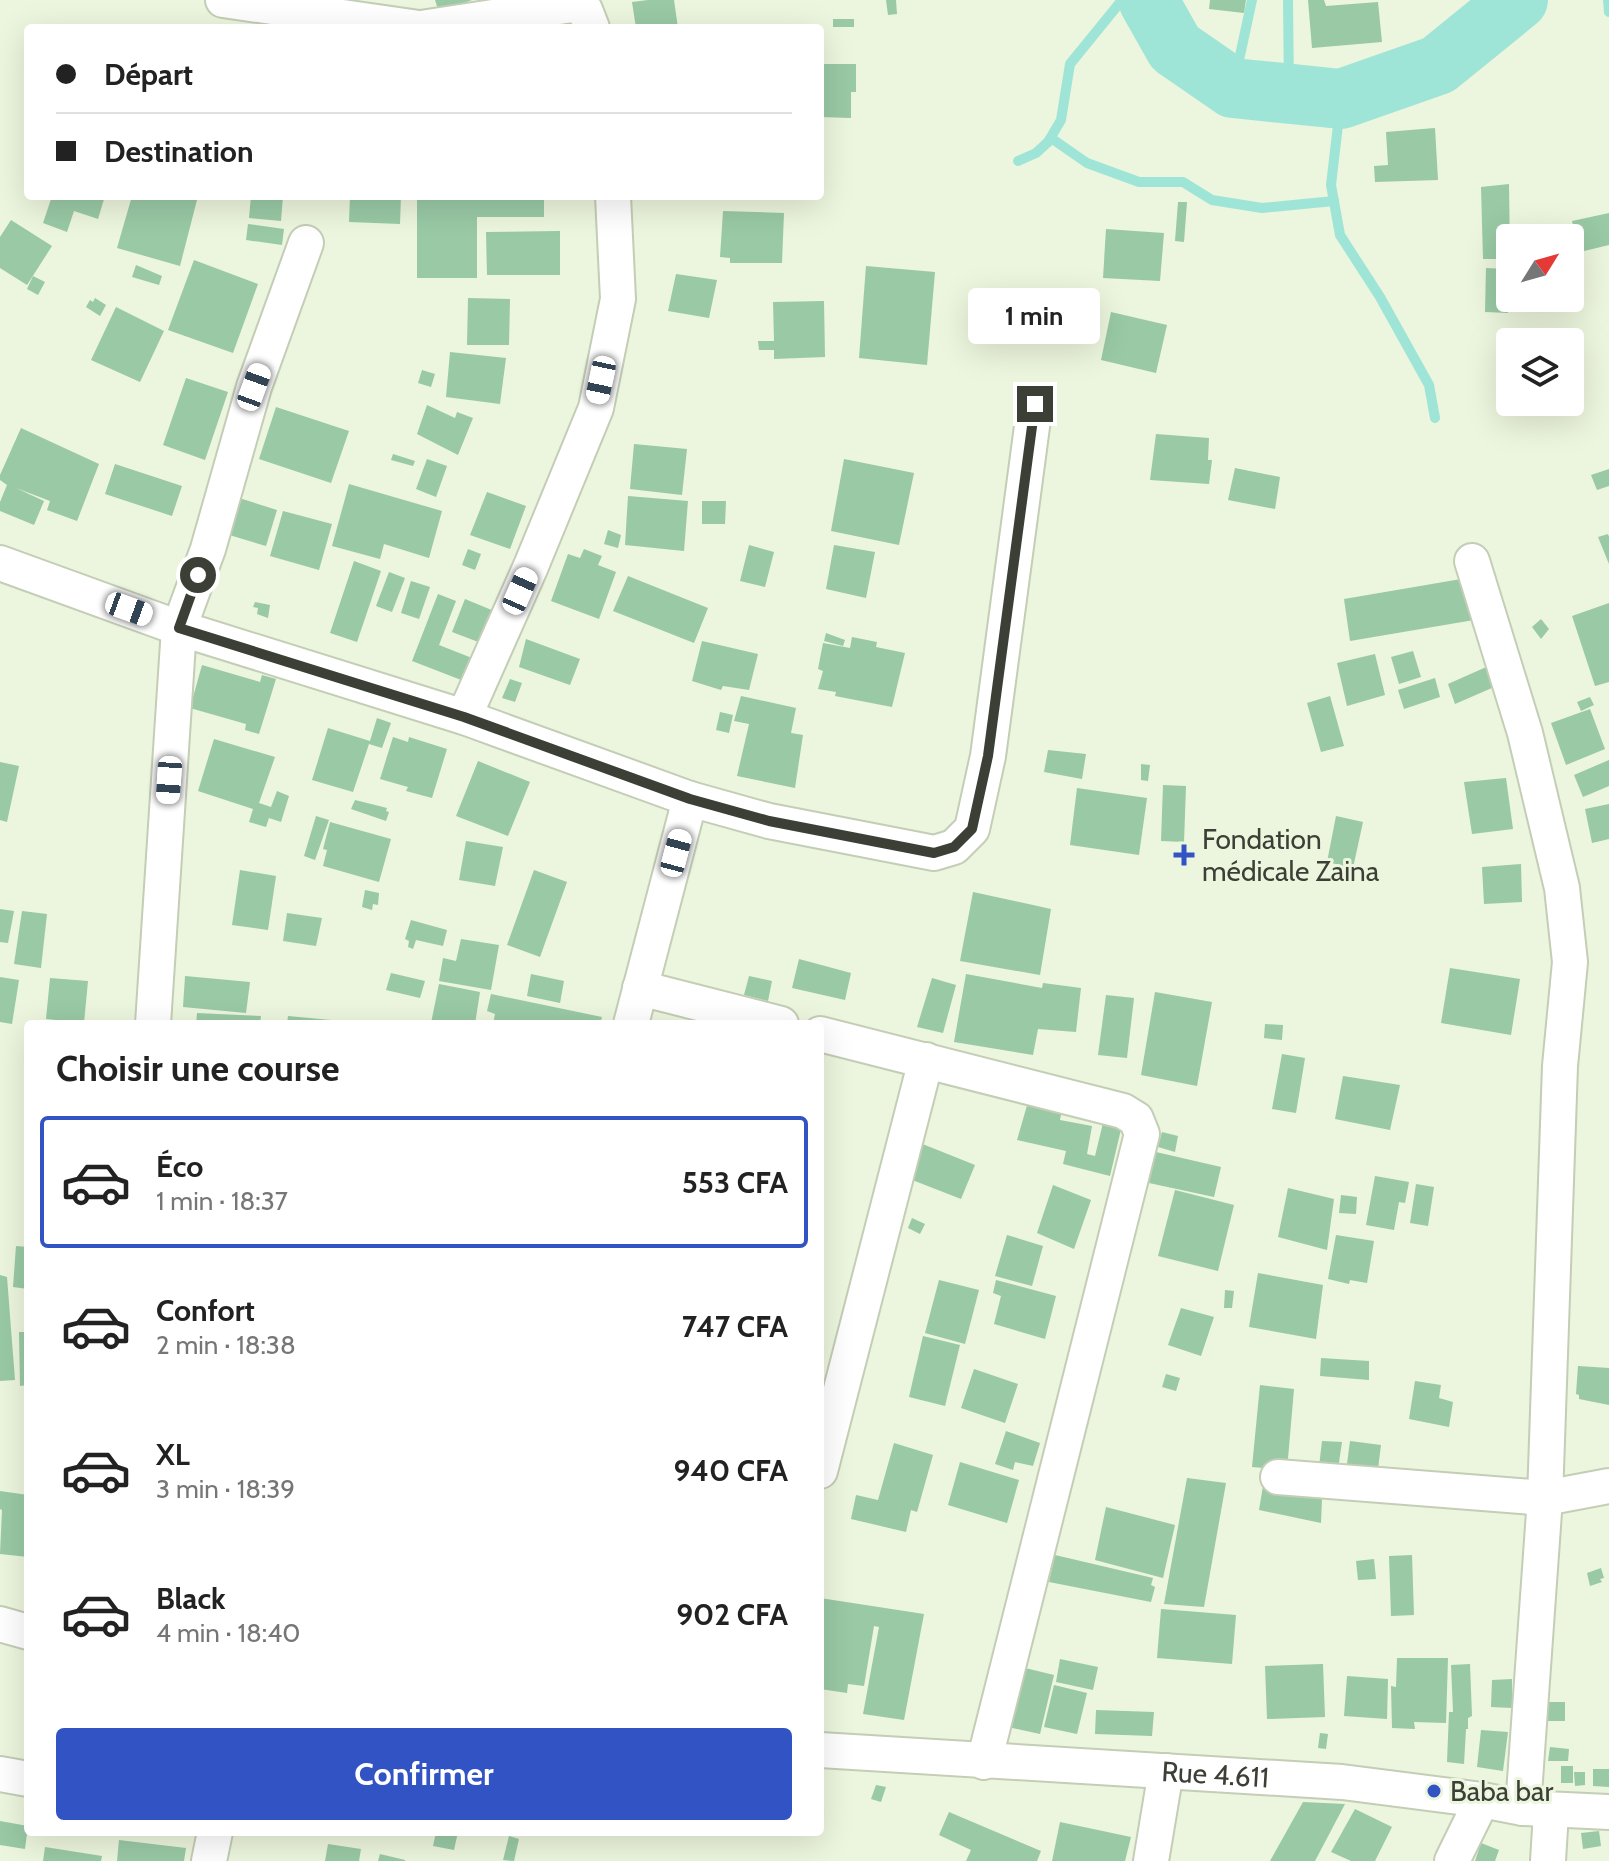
<!DOCTYPE html>
<html lang="fr">
<meta charset="utf-8">
<style>
body{margin:0;font-family:Cabin,sans-serif;background:#f2f2f2;color:#222;height:100vh;display:flex;flex-direction:column;font-size:30px;white-space:nowrap}
*{box-sizing:border-box;margin:0}
p{font-size:26px;color:#767676}
.icon{flex:none;width:44px;height:44px;fill:none;stroke:currentColor;stroke-width:2;stroke-linecap:round;stroke-linejoin:round}
.map{position:relative;flex:1;overflow:hidden}
.sheet{position:absolute;left:24px;top:1020px;width:800px;height:816px;display:flex;flex-direction:column;background:#fff;border-radius:8px;box-shadow:0 8px 32px #0002}
.sheet>*{flex:none}
.guide{position:absolute;left:24px;top:24px;width:800px;height:176px;border-radius:8px;box-shadow:0 8px 32px #0002;display:grid;align-content:center;height:176px;padding:0 32px;background:#fff}
.needle{width:52px;rotate:53deg}
.fabs{position:absolute;left:1496px;top:224px;display:grid;gap:16px}
.fabs a{display:grid;place-items:center;width:88px;height:88px;border-radius:8px;background:#fff;box-shadow:0 8px 32px #0002;font-size:40px}
.end{position:absolute;width:36px;height:36px;margin:-18px;border:10px solid #3b3f35;background:#fff;box-shadow:0 0 0 4px #fff}
.from{border-radius:50%}
.bubble{position:absolute;height:56px;border-radius:8px;background:#fff;box-shadow:0 8px 32px #0002;font-size:26px;font-weight:800;line-height:56px;text-align:center}
.car{position:absolute;width:24px;height:48px;margin:-24px -12px;border-radius:10px;box-shadow:0 0 6px 2px #0007;background:linear-gradient(#fff 24%,#345 0 40%,#fff 0 76%,#345 0 86%,#fff 0)}
.guide b{display:flex;align-items:center;gap:28px;height:76px;font-size:30px}
.guide b+b{border-top:2px solid #e0e0e0}
.guide i{width:20px;height:20px;background:#222}
ul{padding:0;list-style:none}
li{display:flex;align-items:center;gap:24px;height:132px;margin:0 16px 12px;padding:0 16px;border:4px solid transparent;border-radius:8px}
li div{flex:1}
li b{display:block;font-size:30px}
li em{font-style:normal;font-weight:800}
li.active{border-color:#3253c3}
li>.icon{width:72px;height:72px;stroke-width:1.5}
h2{padding:0 32px;font-size:36px;line-height:96px}
.primary-button{display:flex;gap:16px;margin-top:auto;padding:16px 32px}
.primary-button a{flex:1;height:92px;border-radius:8px;background:#3253c3;color:#fff;font-size:32px;font-weight:800;line-height:92px;text-align:center}
.map>svg:first-child{display:block}
.lines{fill:none;stroke-linecap:round;stroke-linejoin:round}
.stream{stroke:#9fe5d7;stroke-width:10}
.river{stroke:#9fe5d7;stroke-width:60}
.building{fill:#99c9a5}
.minor-casing{stroke:#c4cdb6;stroke-width:38}
.minor{stroke:#fff;stroke-width:34}
.route{stroke:#3b3f35;stroke-width:10}
.poi-dot{fill:#3253c3;stroke:#ecf5dd;stroke-width:3}
.labels{text-anchor:middle;dominant-baseline:central;stroke-width:6;stroke-linejoin:round;paint-order:stroke}
.poi-label{font-size:28px;fill:#3b3f35;stroke:#ecf5dd;text-anchor:start}
.street-label{font-size:28px;fill:#3b3f35;stroke:#ecf5dd}
</style>
<div class="map">
<svg width="1609" height="1861" viewBox="0 0 1609 1861">
<rect width="100%" height="100%" fill="#ecf5dd"/>
<g class="lines">
<g class="stream">
<path d="M1288,0L1289,95"/>
<path d="M1608,0L1609,12"/>
<path d="M1233,88L1252,0"/>
<path d="M1341,99L1331,185L1340,235L1380,297L1429,385L1435,418"/>
<path d="M1048,142L1051,138L1087,163L1139,182H1183L1212,200L1262,208L1334,201"/>
<path d="M1018,161L1036,153L1048,142L1061,120L1070,64L1122,0"/>
</g>
<path class="river" d="M1148,0L1175,48L1233,88L1341,99L1438,65L1518,0"/>
</g>
<g class="building">
<path d="M435,0H472L439,12Z"/>
<path d="M648,0H674L678,28H636L632,2Z"/>
<path d="M886,0H896L897,14L888,15Z"/>
<path d="M1210,0H1246L1244,13L1209,9Z"/>
<path d="M1308,0H1324L1326,6L1378,2L1382,42L1312,48Z"/>
<rect x="833" y="19" width="21" height="8"/>
<path d="M820,64H856V92H851V118L820,117Z"/>
<path d="M1435,128L1438,180L1375,182L1374,166L1388,165L1386,132Z"/>
<path d="M1509,184L1510,259H1483L1481,187Z"/>
<path d="M52,196H105L98,219L74,211L67,232L43,223Z"/>
<path d="M132,196H198L180,266L117,248Z"/>
<path d="M251,196H283L281,221L249,218Z"/>
<path d="M350,196H401L400,224L349,222Z"/>
<path d="M417,196H544V217H477V278H417Z"/>
<path d="M1178,202H1187L1184,242L1175,241Z"/>
<path d="M723,211L784,213L782,263H730V258L720,257Z"/>
<path d="M1609,213V245L1580,252L1572,221Z"/>
<path d="M11,220L52,246L27,285L0,268V237Z"/>
<path d="M248,224L284,229L282,245L246,240Z"/>
<path d="M1106,229L1164,233L1160,281L1103,278Z"/>
<path d="M560,231V275H487L486,232Z"/>
<path d="M194,260L258,284L233,353L168,330Z"/>
<path d="M136,265L162,276L159,285L132,277Z"/>
<path d="M866,266L935,272L927,365L859,358Z"/>
<path d="M1486,268L1509,269L1508,313L1485,312Z"/>
<path d="M676,274L717,280L709,318L668,311Z"/>
<path d="M33,276L45,282L38,295L27,289Z"/>
<path d="M1066,290L1097,292L1094,330L1064,328Z"/>
<path d="M95,298L106,305L100,316L86,307L90,300L93,302Z"/>
<path d="M468,298L510,299L509,345H467Z"/>
<path d="M824,301L825,357L774,359V350H759L758,341H774L773,302Z"/>
<path d="M116,307L164,331L140,382L91,360Z"/>
<path d="M1111,312L1167,325L1156,373L1101,360Z"/>
<path d="M450,352L506,358L500,404L446,397Z"/>
<path d="M422,370L435,374L431,387L418,383Z"/>
<path d="M186,378L228,392L205,460L163,445Z"/>
<path d="M427,405L455,418L457,412L473,418L458,455L417,434Z"/>
<path d="M276,407L349,431L331,483L259,459Z"/>
<path d="M21,428L99,464L77,521L47,510L50,501L16,488L44,501L34,525L0,511V502L7,485L0,480V475Z"/>
<path d="M1156,434L1209,438L1208,460H1212L1209,484L1150,480Z"/>
<path d="M634,444L687,449L682,495L630,489Z"/>
<path d="M393,454L415,461L413,466L391,460Z"/>
<path d="M427,459L447,466L436,497L416,489Z"/>
<path d="M844,459L914,473L899,545L831,531Z"/>
<path d="M115,464L182,486L172,516L105,494Z"/>
<path d="M1235,468L1280,477L1275,509L1228,500Z"/>
<path d="M1609,469V486L1597,490L1591,475Z"/>
<path d="M349,484L442,511L429,558L384,544L380,559L332,546Z"/>
<path d="M487,492L526,506L510,549L470,535Z"/>
<path d="M628,496L688,501L684,551L625,545Z"/>
<path d="M236,497L277,510L266,546L226,534Z"/>
<path d="M702,501H726L725,524H702Z"/>
<path d="M283,511L332,524L319,570L270,556Z"/>
<path d="M608,530L621,535L618,548L604,544Z"/>
<path d="M1608,534L1609,537V564L1598,537Z"/>
<path d="M749,545L774,552L765,587L740,581Z"/>
<path d="M834,545L875,552L866,598L826,589Z"/>
<path d="M468,549L481,554L475,570L462,565Z"/>
<path d="M584,549L602,556L598,565L616,572L599,619L551,601L568,554L580,558Z"/>
<path d="M354,561L381,571L357,642L330,633Z"/>
<path d="M389,572L405,578L392,612L376,606Z"/>
<path d="M628,576L708,608L694,643L613,611Z"/>
<path d="M1467,578L1474,620L1350,641L1344,599Z"/>
<path d="M411,581L430,587L419,619L401,613Z"/>
<path d="M438,594L456,601L439,645L477,660L469,683L412,661Z"/>
<path d="M465,599L494,611L481,643L452,632Z"/>
<path d="M255,602L270,605L268,618L257,614L258,608L253,607Z"/>
<path d="M1609,603V682L1595,686L1572,616Z"/>
<path d="M1541,619L1549,629L1541,639L1532,627Z"/>
<path d="M826,633L845,640L843,646L824,641Z"/>
<path d="M852,637L877,642L876,647L905,653L892,707L835,696L836,692L818,689L823,671L818,669L823,643L850,648Z"/>
<path d="M526,639L580,659L570,685L519,667Z"/>
<path d="M702,641L758,654L749,690L723,686L721,690L692,681Z"/>
<path d="M1413,651L1421,677L1399,684L1391,657Z"/>
<path d="M1375,654L1385,695L1347,706L1337,663Z"/>
<path d="M1493,664L1501,684L1455,704L1448,684Z"/>
<path d="M202,665L260,682L262,675L276,679L259,734L245,730L246,724L190,708Z"/>
<path d="M1435,678L1440,697L1404,709L1398,690Z"/>
<path d="M510,679L522,683L515,702L502,698Z"/>
<path d="M741,696L796,708L791,733L803,735L795,788L737,776L749,724L734,721Z"/>
<path d="M1330,696L1344,746L1321,752L1307,703Z"/>
<path d="M1590,697L1594,705L1581,711L1577,702Z"/>
<path d="M1590,709L1605,749L1566,765L1551,723Z"/>
<path d="M720,712L733,715L729,733L716,730Z"/>
<path d="M377,718L391,723L382,748L369,744L353,792L312,780L328,728L370,741Z"/>
<path d="M393,737L408,742L409,737L447,749L432,798L406,791L408,787L380,779Z"/>
<path d="M214,739L275,757L259,803L271,807L277,791L289,796L281,822L269,818L266,827L249,822L253,809L198,791Z"/>
<path d="M1048,750L1086,754L1082,779L1044,772Z"/>
<path d="M1609,760V786L1583,797L1574,775Z"/>
<path d="M478,761L530,782L508,836L456,816Z"/>
<path d="M0,762L19,766L7,822L0,820Z"/>
<path d="M1141,764L1150,765L1148,781L1141,780Z"/>
<path d="M1506,778L1513,829L1472,834L1464,782Z"/>
<path d="M1163,785L1186,786L1184,842L1161,841Z"/>
<path d="M1077,788L1147,798L1139,855L1070,845Z"/>
<path d="M355,800L387,808L386,811L389,812L386,821L351,809Z"/>
<path d="M1609,804V839L1592,843L1585,809Z"/>
<path d="M316,816L329,820L315,860L304,856Z"/>
<path d="M1336,816L1363,822L1353,868L1327,862Z"/>
<path d="M330,822L391,839L379,882L323,866L327,850L323,849Z"/>
<path d="M466,841L503,847L495,886L459,880Z"/>
<path d="M1521,864L1522,902L1484,904L1482,867Z"/>
<path d="M240,870L276,876L268,930L232,925Z"/>
<path d="M534,870L567,882L540,957L507,945Z"/>
<path d="M365,890L379,893L378,905L373,904L372,910L362,907Z"/>
<path d="M973,892L1051,909L1040,975L960,961Z"/>
<path d="M0,909L14,911L8,943L0,942Z"/>
<path d="M22,911L47,914L41,968L14,964Z"/>
<path d="M287,913L322,918L316,946L283,941Z"/>
<path d="M411,920L447,930L443,946L416,940L413,949L408,947L409,941L405,939Z"/>
<path d="M461,939L499,945L491,990L439,981L443,958L456,961Z"/>
<path d="M799,959L851,973L845,1000L792,988Z"/>
<path d="M1450,968L1520,979L1511,1035L1441,1023Z"/>
<path d="M391,973L425,981L420,998L386,990Z"/>
<path d="M531,974L564,981L560,1003L527,996Z"/>
<path d="M966,974L1042,988L1043,983L1081,988L1076,1032L1038,1029L1033,1055L954,1042Z"/>
<path d="M185,976L250,982L246,1013L183,1007Z"/>
<path d="M749,976L772,981L768,1001L744,995Z"/>
<path d="M0,977L19,980L12,1024L0,1022Z"/>
<path d="M50,978L88,981L84,1023L46,1019Z"/>
<path d="M932,978L956,985L943,1033L917,1027Z"/>
<path d="M439,984L480,992L475,1024L431,1023Z"/>
<path d="M1155,992L1212,1002L1197,1086L1141,1075Z"/>
<path d="M491,994L602,1017L600,1024H493L495,1014L487,1011Z"/>
<path d="M1106,995L1134,998L1127,1058L1098,1055Z"/>
<path d="M197,1013L261,1016L260,1024H196Z"/>
<path d="M288,1016L353,1022V1024H287Z"/>
<path d="M1265,1024L1283,1025L1282,1040L1264,1038Z"/>
<path d="M1282,1054L1305,1058L1296,1113L1272,1109Z"/>
<path d="M1343,1076L1400,1085L1390,1130L1335,1119Z"/>
<path d="M1028,1102L1062,1110L1060,1120L1092,1126L1087,1154L1095,1156L1103,1123L1122,1125L1110,1176L1063,1164L1066,1151L1017,1140Z"/>
<path d="M1162,1132L1178,1136L1175,1152L1158,1147Z"/>
<path d="M915,1141L975,1165L961,1199L902,1176Z"/>
<path d="M1156,1152L1221,1167L1214,1197L1149,1183Z"/>
<path d="M1375,1176L1409,1182L1405,1203L1399,1202L1394,1230L1366,1225Z"/>
<path d="M1416,1184L1434,1187L1428,1226L1410,1223Z"/>
<path d="M1053,1185L1091,1200L1074,1249L1037,1233Z"/>
<path d="M1288,1188L1334,1199L1327,1250L1278,1237Z"/>
<path d="M1175,1190L1234,1205L1218,1271L1158,1256Z"/>
<path d="M1341,1195L1357,1197L1356,1214L1339,1213Z"/>
<path d="M912,1218L925,1224L920,1234L908,1228Z"/>
<path d="M1007,1235L1043,1246L1032,1286L995,1276Z"/>
<path d="M1336,1235L1374,1241L1367,1283L1350,1280L1349,1284L1328,1279Z"/>
<path d="M16,1246L28,1247V1289L13,1287Z"/>
<path d="M1258,1273L1323,1285L1316,1339L1249,1327Z"/>
<path d="M0,1275L7,1277L15,1380L0,1381Z"/>
<path d="M939,1280L979,1290L965,1344L925,1333Z"/>
<path d="M996,1280L1056,1296L1045,1339L994,1324L1001,1296L993,1293Z"/>
<path d="M1225,1290L1234,1291L1232,1308H1224Z"/>
<path d="M1181,1308L1214,1317L1201,1356L1168,1345Z"/>
<path d="M19,1332H28V1385L20,1386Z"/>
<path d="M923,1336L960,1345L945,1406L909,1397Z"/>
<path d="M1321,1358L1369,1361V1380L1320,1376Z"/>
<path d="M1578,1366L1609,1368V1405L1579,1399V1395L1576,1394Z"/>
<path d="M974,1369L1018,1384L1005,1423L961,1408Z"/>
<path d="M1166,1374L1180,1378L1176,1391L1162,1387Z"/>
<path d="M1415,1381L1441,1385L1439,1398L1453,1402L1449,1427L1409,1419Z"/>
<path d="M1260,1385L1294,1389L1287,1470L1252,1467Z"/>
<path d="M1006,1431L1040,1443L1033,1466L1015,1462L1013,1470L995,1464Z"/>
<path d="M1322,1441L1342,1442L1337,1476L1318,1475Z"/>
<path d="M1350,1441L1381,1445L1378,1469L1347,1464Z"/>
<path d="M894,1443L933,1455L917,1512L911,1510L906,1532L851,1519L856,1495L878,1500Z"/>
<path d="M960,1462L1019,1480L1007,1523L948,1505Z"/>
<path d="M1187,1478L1226,1483L1204,1607L1164,1604Z"/>
<path d="M1263,1486L1322,1499L1321,1523L1259,1510Z"/>
<path d="M0,1491L28,1495V1557L0,1554L2,1510L0,1509Z"/>
<path d="M1106,1507L1175,1525L1163,1578L1095,1560Z"/>
<path d="M1055,1555L1153,1578L1151,1585L1155,1587L1151,1602L1049,1582Z"/>
<path d="M1412,1555L1414,1615L1391,1616L1389,1556Z"/>
<path d="M1374,1559L1376,1579L1358,1580L1356,1561Z"/>
<path d="M1601,1568L1604,1578L1600,1579L1602,1582L1590,1586L1587,1573Z"/>
<path d="M820,1598L924,1614L904,1720L863,1714L879,1627L874,1626L864,1686L848,1684L847,1693L820,1689Z"/>
<path d="M1161,1609L1236,1615L1232,1664L1157,1658Z"/>
<path d="M1397,1658H1448L1446,1723L1414,1722L1415,1729L1392,1728L1391,1686L1396,1687Z"/>
<path d="M1060,1659L1098,1667L1093,1690L1056,1682Z"/>
<path d="M1323,1664L1325,1717L1267,1719L1265,1666Z"/>
<path d="M1470,1664L1472,1716L1468,1718V1729H1466L1464,1764L1447,1762L1449,1712H1453L1451,1665Z"/>
<path d="M1021,1667L1054,1675L1040,1734L1008,1727Z"/>
<path d="M1347,1676L1388,1679L1387,1719L1344,1716Z"/>
<path d="M1512,1679V1708L1491,1707L1492,1680Z"/>
<path d="M1054,1685L1087,1693L1077,1734L1044,1727Z"/>
<path d="M1549,1702H1565V1721H1547Z"/>
<path d="M1096,1710L1154,1712L1152,1736L1095,1734Z"/>
<path d="M1481,1730L1508,1732L1503,1771L1477,1767Z"/>
<path d="M1320,1733L1328,1734L1326,1749L1318,1748Z"/>
<path d="M1550,1747L1569,1749L1568,1761H1548Z"/>
<rect x="1561" y="1766" width="12" height="17"/>
<path d="M1593,1769H1609V1787L1593,1786Z"/>
<path d="M1574,1772H1585V1785L1575,1786Z"/>
<path d="M876,1785L886,1787L881,1802L871,1799Z"/>
<path d="M1303,1802L1345,1804L1315,1861H1270Z"/>
<path d="M1355,1809L1392,1827L1375,1861H1351L1331,1852Z"/>
<path d="M949,1812L1041,1851L1037,1861H966L971,1850L939,1835Z"/>
<path d="M0,1821L28,1826L25,1849L0,1845Z"/>
<path d="M1060,1822L1131,1837L1125,1861H1052Z"/>
<path d="M1599,1831L1601,1846L1583,1849L1581,1833Z"/>
<path d="M436,1832H458L454,1850L433,1846Z"/>
<path d="M509,1836L519,1839L514,1861L503,1860Z"/>
<path d="M119,1840L186,1848L184,1861H117Z"/>
<path d="M1481,1843L1499,1850L1495,1861H1475Z"/>
<path d="M328,1844L361,1849L359,1861H325Z"/>
<path d="M45,1847L102,1856L101,1861H43Z"/>
<path d="M380,1854L405,1860V1861H378Z"/>
</g>
<g class="lines">
<defs>
<g id="minor">
<path d="M223,0L419,28"/>
<path d="M421,28L572,5L585,10L592,28"/>
<path d="M1472,561L1525,733L1562,888L1570,962L1560,1066L1545,1498L1523,1808"/>
<path d="M0,563L179,628L464,717L690,799L769,821L934,853L954,847L972,829L988,756L1035,404"/>
<path d="M464,717L531,566L596,408L618,299L613,196"/>
<path d="M640,988L781,1024"/>
<path d="M153,1024L179,628L208,549L254,387L306,243"/>
<path d="M631,1024L690,799"/>
<path d="M820,1034L1123,1111L1136,1119L1142,1134L984,1762"/>
<path d="M820,1471L926,1060"/>
<path d="M1278,1477L1545,1498L1609,1486"/>
<path d="M0,1624L28,1632"/>
<path id="s1" d="M820,1750L1342,1782L1482,1800L1523,1808L1609,1812"/>
<path d="M0,1774L28,1779"/>
<path d="M209,1861L215,1832"/>
<path d="M1151,1861L1166,1771"/>
<path d="M1452,1861L1482,1800"/>
<path d="M1548,1861L1551,1812"/>
</g>
</defs>
<use href="#minor" class="minor-casing"/>
<use href="#minor" class="minor"/>
</g>
<g class="lines">
<path class="route" d="M198,575L179,628L464,717L690,799L769,821L934,853L954,847L972,829L988,756L1035,404"/>
</g>
<g class="poi-dot">
<path d="M1180 843h8v8h8v8h-8v8h-8v-8h-8v-8h8z"/>
<circle cx="1434" cy="1791" r="8"/>
</g>
<g class="labels">
<g class="poi-label">
<text x="1202" y="839">Fondation<tspan x="1202" dy="32">médicale Zaina</tspan></text>
<text x="1450" y="1791">Baba bar</text>
</g>
<g class="street-label">
<text stroke="none"><textPath href="#s1" startOffset="396">Rue 4.611</textPath></text>
</g>
</g>
</svg>
<div class="fabs">
<a><svg class="needle" viewBox="-14 -14 28 28"><path d="M0-13l5 13h-10z" fill="#e53935"/><path d="M0 13l5-13h-10z" fill="#767676"/></svg></a>
<a><svg class="icon" aria-label="layers" viewBox="0 0 24 24"><path d="M12 4l9 5-9 5-9-5zM3 14l9 5 9-5"/></svg></a>
</div>
<i class="end from" style="left:198px;top:575px"></i>
<i class="end" style="left:1035px;top:404px"></i>
<div class="bubble" style="left:968px;top:288px;width:132px">1 min</div>
<i class="car" style="left:601px;top:380px;rotate:192deg"></i>
<i class="car" style="left:254px;top:387px;rotate:20deg"></i>
<i class="car" style="left:520px;top:591px;rotate:24deg"></i>
<i class="car" style="left:129px;top:609px;rotate:110deg"></i>
<i class="car" style="left:169px;top:780px;rotate:184deg"></i>
<i class="car" style="left:676px;top:853px;rotate:15deg"></i>
<div class="guide">
<b><i class="from"></i>Départ</b>
<b><i></i>Destination</b>
</div>
<section class="sheet">
<h2>Choisir une course</h2>
<ul>
<li class="active"><svg class="icon" aria-label="car" viewBox="0 0 24 24"><path d="M5 17H2v-5l4-1 3-4h7l3 4 3 1v5h-3M9 17h6M6 11h13"/><circle cx="7" cy="17" r="2"/><circle cx="17" cy="17" r="2"/></svg><div><b>Éco</b><p>1 min · 18:37</p></div><em>553 CFA</em></li>
<li><svg class="icon" aria-label="car" viewBox="0 0 24 24"><path d="M5 17H2v-5l4-1 3-4h7l3 4 3 1v5h-3M9 17h6M6 11h13"/><circle cx="7" cy="17" r="2"/><circle cx="17" cy="17" r="2"/></svg><div><b>Confort</b><p>2 min · 18:38</p></div><em>747 CFA</em></li>
<li><svg class="icon" aria-label="car" viewBox="0 0 24 24"><path d="M5 17H2v-5l4-1 3-4h7l3 4 3 1v5h-3M9 17h6M6 11h13"/><circle cx="7" cy="17" r="2"/><circle cx="17" cy="17" r="2"/></svg><div><b>XL</b><p>3 min · 18:39</p></div><em>940 CFA</em></li>
<li><svg class="icon" aria-label="car" viewBox="0 0 24 24"><path d="M5 17H2v-5l4-1 3-4h7l3 4 3 1v5h-3M9 17h6M6 11h13"/><circle cx="7" cy="17" r="2"/><circle cx="17" cy="17" r="2"/></svg><div><b>Black</b><p>4 min · 18:40</p></div><em>902 CFA</em></li>
</ul>
<div class="primary-button"><a>Confirmer</a></div>
</section>
</div>
